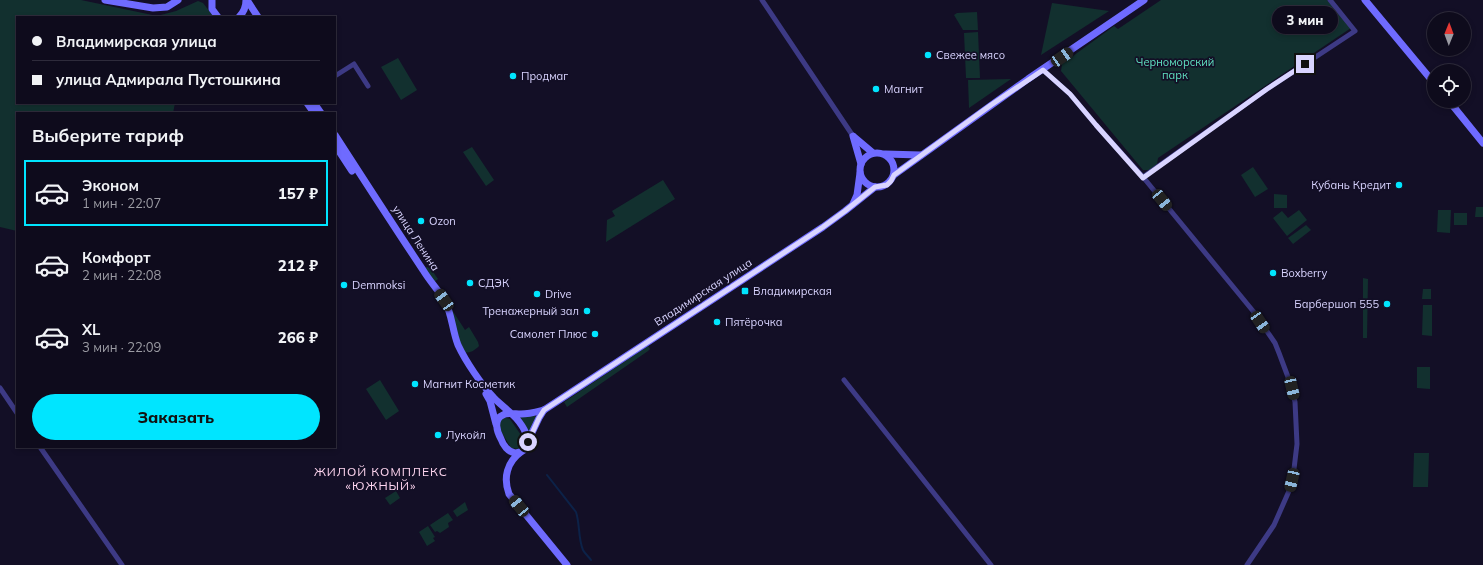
<!DOCTYPE html>
<html lang="ru">
<meta charset="utf-8">
<style>
body{margin:0;font-family:Mulish,sans-serif;background:#171425;color:#f1f3f6;height:100vh;display:flex;flex-direction:column;font-size:15px;white-space:nowrap}
*{box-sizing:border-box;margin:0}
p{font-size:13px;color:#9b9ba3}
.icon{flex:none;width:22px;height:22px;fill:none;stroke:currentColor;stroke-width:2;stroke-linecap:round;stroke-linejoin:round}
.map{position:relative;flex:1;overflow:hidden}
.drawer{position:absolute;left:16px;top:112px;width:320px;height:336px;display:flex;flex-direction:column;background:#0e0b1c;border-radius:0px;box-shadow:0 2px 6px #0003,0 0 0 1px #2e2b3b}
.drawer>*{flex:none}
.hud{position:absolute;left:16px;top:16px;width:320px;height:88px;border-radius:0px;box-shadow:0 2px 6px #0003,0 0 0 1px #2e2b3b;display:grid;align-content:center;height:88px;padding:0 16px;background:#0e0b1c}
.needle{width:26px;rotate:1deg}
.tools{position:absolute;left:1427px;top:12px;display:grid;gap:8px}
.tools a{display:grid;place-items:center;width:44px;height:44px;border-radius:50%;background:#0e0b1c;box-shadow:0 2px 6px #0003,0 0 0 1px #2e2b3b;font-size:20px}
.end{position:absolute;width:18px;height:18px;margin:-9px;border:5px solid #d9d4ff;background:#111;box-shadow:0 0 0 2px #111}
.from{border-radius:50%}
.bubble{position:absolute;height:28px;border-radius:14px;background:#0e0b1c;box-shadow:0 2px 6px #0003,0 0 0 1px #2e2b3b;font-size:13px;font-weight:800;line-height:28px;text-align:center}
.car{position:absolute;width:12px;height:24px;margin:-12px -6px;border-radius:5px;box-shadow:0 0 3px 1px #0007;background:linear-gradient(#222 24%,#8ab4d8 0 40%,#222 0 76%,#8ab4d8 0 86%,#222 0)}
.hud b{display:flex;align-items:center;gap:14px;height:38px;font-size:15px}
.hud b+b{border-top:1px solid #2e2b3b}
.hud i{width:10px;height:10px;background:#f1f3f6}
ul{padding:0;list-style:none}
li{display:flex;align-items:center;gap:12px;height:66px;margin:0 8px 6px;padding:0 8px;border:2px solid transparent;border-radius:0px}
li div{flex:1}
li b{display:block;font-size:15px}
li em{font-style:normal;font-weight:800}
li.on{border-color:#00e5ff}
li>.icon{width:36px;height:36px;stroke-width:1.5}
h2{padding:0 16px;font-size:18px;line-height:48px}
.button{display:flex;gap:8px;margin-top:auto;padding:8px 16px}
.button a{flex:1;height:46px;border-radius:24px;background:#00e5ff;color:#111;font-size:16px;font-weight:800;line-height:46px;text-align:center}
.map>svg:first-child{display:block}
.green{fill:#12302f}
.lines{fill:none;stroke-linecap:round;stroke-linejoin:round}
.stream{stroke:#0c2248;stroke-width:2}
.street{stroke:#3d3a85;stroke-width:5}
.secondary{stroke:#6f6bff;stroke-width:7}
.route{stroke:#d9d4ff;stroke-width:5}
.poi-dot{fill:#00e5ff;stroke:#130f26;stroke-width:1.5}
.labels{text-anchor:middle;dominant-baseline:central;stroke-width:3.5;stroke-linejoin:round;paint-order:stroke}
.poi-label{font-size:11px;fill:#d9d4ff;stroke:#130f26;text-anchor:start}
.park-label{font-size:11px;fill:#5fe0c0;stroke:#130f26}
.street-label{font-size:11px;fill:#d9d4ff;stroke:#130f26}
.neighbourhood-label{font-size:12px;letter-spacing:1px;fill:#ffd6f0;stroke:#130f26}
</style>
<div class="map">
<svg width="1483" height="565" viewBox="0 0 1483 565">
<rect width="100%" height="100%" fill="#130f26"/>
<g class="green">
<path d="M0,0H81L157,16L176,11L198,1L203,3L214,17H17V103H175L173,113H17V231L0,227Z"/>
<path d="M1161,0H1327L1351,28L1158,158L1157,164L1150,170H1143L1061,71L1062,64L1114,26L1118,29Z"/>
<path d="M1052,3L1109,11L1041,55Z"/>
<path d="M977,12L978,30H963L954,15L957,13Z"/>
<path d="M978,32L980,78H966L964,33Z"/>
<path d="M398,58L417,90L401,100L381,67Z"/>
<path d="M1011,79L969,108L968,80Z"/>
<path d="M472,147L494,180L486,186L463,152Z"/>
<path d="M1253,167L1268,189L1255,197L1241,175Z"/>
<path d="M663,180L675,199L606,242L607,220L615,216L612,211Z"/>
<path d="M1274,194L1287,195V208H1274Z"/>
<path d="M1476,207H1483V217H1475Z"/>
<path d="M1299,210L1307,220L1287,236L1273,218L1282,211L1288,218Z"/>
<path d="M1438,210H1451L1450,233L1437,232Z"/>
<rect x="1454" y="213" width="13" height="12"/>
<path d="M1306,225L1311,230L1293,244L1288,238Z"/>
<path d="M427,267L431,269L438,279L434,282L465,330L469,327L478,342L479,346C475,350 469,355 463,351L453,319L424,269Z"/>
<path d="M1363,278L1368,279L1367,338H1363Z"/>
<path d="M1423,289H1431V299H1422Z"/>
<path d="M1423,305H1432V336L1422,335Z"/>
<path d="M648,346L650,349L648,351L567,407L564,402Z"/>
<path d="M1417,367H1430V389L1417,388Z"/>
<path d="M380,380L399,411L386,420L366,389Z"/>
<path d="M518,416H535L536,418L529,434Z"/>
<path d="M503,417L510,419L523,438V446L519,449L511,448L499,428V420Z"/>
<path d="M1414,453H1429L1428,487H1413Z"/>
<path d="M396,491L400,498L390,505L385,498Z"/>
<path d="M465,502L468,510L457,517L453,511Z"/>
<path d="M448,513L453,520L448,523L449,527L440,533L437,531L435,532L430,525Z"/>
<path d="M428,526L435,537L433,538L435,541L427,546L419,532Z"/>
</g>
<g class="lines">
<path class="stream" d="M547,475L576,512C580,524 578,538 583,550C585,554 589,557 591,560"/>
<g class="street">
<path d="M762,0L853,136"/>
<path d="M1043,70L1070,94L1096,125L1143,177L1253,311L1275,343L1279,353L1288,377L1295,402L1297,444L1294,469L1289,491L1274,525L1247,565"/>
<path d="M335,76L354,64L368,86"/>
<path d="M1143,177L1267,89L1355,31L1330,0"/>
<path d="M844,380L991,565"/>
<path d="M0,388L17,413"/>
<path d="M40,447L122,565"/>
</g>
<g class="secondary">
<path d="M105,0L153,8L167,7L178,0"/>
<path d="M212,0V9L218,17"/>
<path d="M247,0L258,17"/>
<path d="M1365,0L1434,83"/>
<path d="M239,17C244,12 246,7 246,0"/>
<path d="M1449,101L1483,143"/>
<path d="M307,103L314,113"/>
<path d="M314,103L321,113"/>
<path d="M335,135C364,180 393,225 423,270C429,280 437,289 444,299C452,313 452,330 458,345C466,362 481,384 494,398C501,405 509,411 516,418C523,426 533,441 524,450C521,452 519,453 515,453C508,452 503,445 501,439C497,432 493,419 503,415C507,412 515,414 521,414C529,414 536,412 544,410L823,227L845,211L875,187"/>
<path d="M853,136L861,164"/>
<path d="M854,137L873,153"/>
<path d="M335,145L352,171"/>
<circle cx="877" cy="170" r="17"/>
<path d="M885,154L921,155"/>
<path d="M894,175L1028,79L1144,0"/>
<path d="M853,204L857,195L860,173"/>
<path d="M486,394L490,401L496,424"/>
<path d="M528,441L539,418L544,410"/>
<path d="M521,452C507,462 503,478 509,494L567,565"/>
</g>
</g>
<g class="lines">
<path class="route" d="M528,442L539,418L544,410L823,227L845,211L875,187L887,185L891,181L894,175L912,162L991,105L1043,70L1070,94L1096,125L1143,178L1267,89L1305,64"/>
</g>
<g class="poi-dot">
<circle cx="928" cy="55" r="4"/>
<circle cx="513" cy="76" r="4"/>
<circle cx="876" cy="89" r="4"/>
<circle cx="1399" cy="185" r="4"/>
<circle cx="421" cy="221" r="4"/>
<circle cx="1273" cy="273" r="4"/>
<circle cx="470" cy="283" r="4"/>
<circle cx="344" cy="285" r="4"/>
<rect x="741" y="287" width="8" height="8" rx="2"/>
<circle cx="537" cy="294" r="4"/>
<circle cx="1387" cy="304" r="4"/>
<circle cx="587" cy="311" r="4"/>
<circle cx="717" cy="322" r="4"/>
<circle cx="595" cy="334" r="4"/>
<circle cx="415" cy="384" r="4"/>
<circle cx="438" cy="435" r="4"/>
</g>
<g class="labels">
<g class="poi-label">
<text x="936" y="55">Свежее мясо</text>
<text x="521" y="76">Продмаг</text>
<text x="884" y="89">Магнит</text>
<text x="1391" y="185" text-anchor="end">Кубань Кредит</text>
<text x="429" y="221">Ozon</text>
<text x="1281" y="273">Boxberry</text>
<text x="478" y="283">СДЭК</text>
<text x="352" y="285">Demmoksi</text>
<text x="753" y="291">Владимирская</text>
<text x="545" y="294">Drive</text>
<text x="1379" y="304" text-anchor="end">Барбершоп 555</text>
<text x="579" y="311" text-anchor="end">Тренажерный зал</text>
<text x="725" y="322">Пятёрочка</text>
<text x="587" y="334" text-anchor="end">Самолет Плюс</text>
<text x="423" y="384">Магнит Косметик</text>
<text x="446" y="435">Лукойл</text>
</g>
<g class="park-label">
<text x="1175" y="62">Черноморский<tspan x="1175" dy="13">парк</tspan></text>
</g>
<g class="street-label">
<text transform="translate(416 238) rotate(57)">улица Ленина</text>
<text transform="translate(703 292) rotate(-33)">Владимирская улица</text>
</g>
<g class="neighbourhood-label">
<text x="381" y="471">ЖИЛОЙ КОМПЛЕКС<tspan x="381" dy="14">«ЮЖНЫЙ»</tspan></text>
</g>
</g>
</svg>
<div class="tools">
<a><svg class="needle" viewBox="-14 -14 28 28"><path d="M0-13l5 13h-10z" fill="#e53935"/><path d="M0 13l5-13h-10z" fill="#9b9ba3"/></svg></a>
<a><svg class="icon" aria-label="locate" viewBox="0 0 24 24"><circle cx="12" cy="12" r="6"/><path d="M12 2v4M12 18v4M2 12h4M18 12h4"/></svg></a>
</div>
<i class="end from" style="left:528px;top:442px"></i>
<i class="end" style="left:1305px;top:64px"></i>
<div class="bubble" style="left:1272px;top:6px;width:66px">3 мин</div>
<i class="car" style="left:1062px;top:57px;rotate:56deg"></i>
<i class="car" style="left:1162px;top:200px;rotate:141deg"></i>
<i class="car" style="left:444px;top:300px;rotate:325deg"></i>
<i class="car" style="left:1260px;top:322px;rotate:146deg"></i>
<i class="car" style="left:1292px;top:388px;rotate:167deg"></i>
<i class="car" style="left:1292px;top:480px;rotate:193deg"></i>
<i class="car" style="left:519px;top:506px;rotate:321deg"></i>
<div class="hud">
<b><i class="from"></i>Владимирская улица</b>
<b><i></i>улица Адмирала Пустошкина</b>
</div>
<section class="drawer">
<h2>Выберите тариф</h2>
<ul>
<li class="on"><svg class="icon" aria-label="car" viewBox="0 0 24 24"><path d="M5 17H2v-5l4-1 3-4h7l3 4 3 1v5h-3M9 17h6M6 11h13"/><circle cx="7" cy="17" r="2"/><circle cx="17" cy="17" r="2"/></svg><div><b>Эконом</b><p>1 мин · 22:07</p></div><em>157 ₽</em></li>
<li><svg class="icon" aria-label="car" viewBox="0 0 24 24"><path d="M5 17H2v-5l4-1 3-4h7l3 4 3 1v5h-3M9 17h6M6 11h13"/><circle cx="7" cy="17" r="2"/><circle cx="17" cy="17" r="2"/></svg><div><b>Комфорт</b><p>2 мин · 22:08</p></div><em>212 ₽</em></li>
<li><svg class="icon" aria-label="car" viewBox="0 0 24 24"><path d="M5 17H2v-5l4-1 3-4h7l3 4 3 1v5h-3M9 17h6M6 11h13"/><circle cx="7" cy="17" r="2"/><circle cx="17" cy="17" r="2"/></svg><div><b>XL</b><p>3 мин · 22:09</p></div><em>266 ₽</em></li>
</ul>
<div class="button"><a>Заказать</a></div>
</section>
</div>
